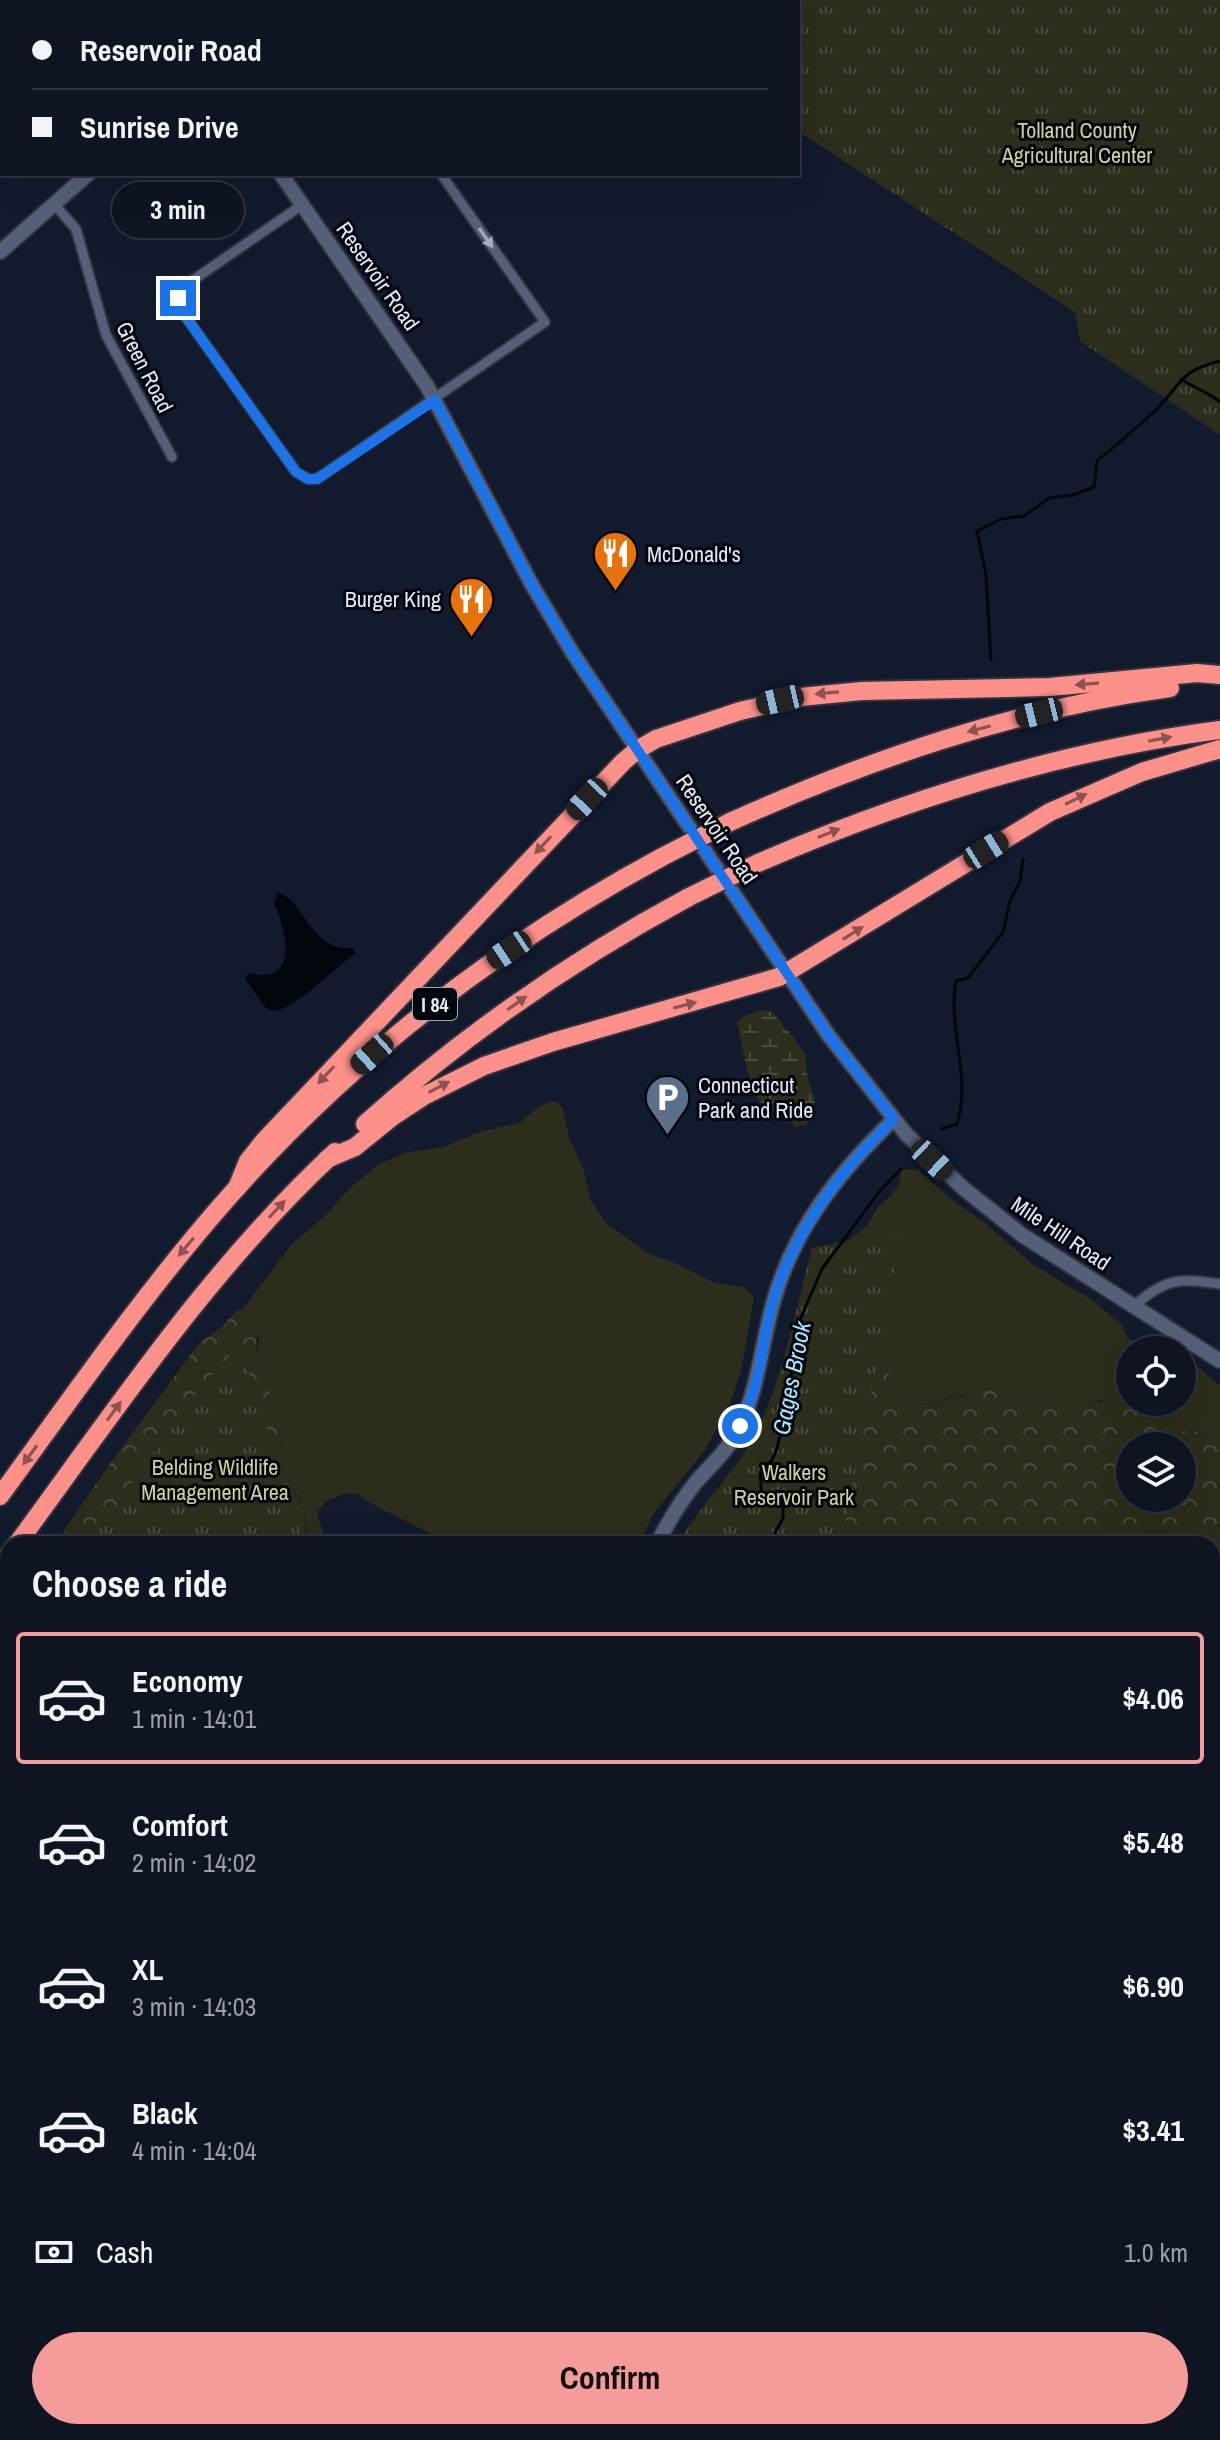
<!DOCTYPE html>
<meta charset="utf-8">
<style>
body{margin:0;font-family:"Archivo Narrow",sans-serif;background:#171d2a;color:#f1f3f6;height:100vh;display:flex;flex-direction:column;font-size:30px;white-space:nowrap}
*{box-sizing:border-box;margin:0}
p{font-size:26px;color:#9b9ea5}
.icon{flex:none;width:44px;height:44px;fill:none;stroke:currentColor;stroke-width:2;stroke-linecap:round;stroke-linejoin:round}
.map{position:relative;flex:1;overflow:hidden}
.drawer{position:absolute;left:0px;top:1536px;width:1220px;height:904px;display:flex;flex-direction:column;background:#0e1422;border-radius:24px 24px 0 0;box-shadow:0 8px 32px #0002,0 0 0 2px #2e3340}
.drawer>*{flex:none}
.banner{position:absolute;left:0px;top:0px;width:800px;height:176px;box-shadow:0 8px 32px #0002,0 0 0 2px #2e3340;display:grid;align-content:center;height:176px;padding:0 32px;background:#0e1422}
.fabs{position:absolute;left:1116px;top:1336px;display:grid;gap:16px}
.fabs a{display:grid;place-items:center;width:80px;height:80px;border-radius:50%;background:#0e1422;box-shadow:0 8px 32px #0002,0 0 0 2px #2e3340;font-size:40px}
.end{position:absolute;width:36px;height:36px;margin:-18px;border:10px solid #1a73e8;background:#fff;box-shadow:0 0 0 4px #fff}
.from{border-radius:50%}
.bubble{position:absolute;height:56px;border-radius:28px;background:#0e1422;box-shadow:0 8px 32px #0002,0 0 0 2px #2e3340;font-size:26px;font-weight:700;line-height:56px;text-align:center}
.car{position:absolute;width:24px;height:48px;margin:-24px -12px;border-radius:10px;box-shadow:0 0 6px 2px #0007;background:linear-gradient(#222 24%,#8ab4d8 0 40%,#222 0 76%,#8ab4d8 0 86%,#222 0)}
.banner b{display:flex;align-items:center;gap:28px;height:76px;font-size:30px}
.banner b+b{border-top:2px solid #2e3340}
.banner i{width:20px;height:20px;background:#f1f3f6}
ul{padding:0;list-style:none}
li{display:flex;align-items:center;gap:24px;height:132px;margin:0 16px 12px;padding:0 16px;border:4px solid transparent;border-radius:8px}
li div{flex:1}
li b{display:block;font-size:30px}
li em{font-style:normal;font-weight:700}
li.current{border-color:#f59b99}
li>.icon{width:72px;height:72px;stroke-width:1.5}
h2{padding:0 32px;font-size:36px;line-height:96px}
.pay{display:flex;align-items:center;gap:20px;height:88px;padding:0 32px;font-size:30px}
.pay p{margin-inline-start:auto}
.cta{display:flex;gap:16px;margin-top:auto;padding:16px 32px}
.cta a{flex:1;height:92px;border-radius:48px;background:#f59b99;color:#111;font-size:32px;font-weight:700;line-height:92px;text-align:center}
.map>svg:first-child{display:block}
.green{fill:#2c2d1a}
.forest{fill:url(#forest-crowns);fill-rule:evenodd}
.wetland{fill:url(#wetland-marsh)}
.park{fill:url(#park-tufts)}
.water{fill:#00060c}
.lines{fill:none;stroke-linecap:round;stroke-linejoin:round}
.stream{stroke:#00060c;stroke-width:3}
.street-casing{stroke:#2f3342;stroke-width:13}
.secondary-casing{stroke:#2f3342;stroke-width:18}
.highway-casing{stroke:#2f3342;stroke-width:22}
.street{stroke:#556078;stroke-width:9}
.secondary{stroke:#556078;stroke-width:14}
.highway{stroke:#fe908a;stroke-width:18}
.highway-bridge-casing{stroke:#2f3342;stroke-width:22;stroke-linecap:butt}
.highway-bridge{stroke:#fe908a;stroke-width:18}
.oneway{fill:#a3abbe}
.oneway2{fill:#8d5252}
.route{stroke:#1a73e8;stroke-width:10}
.labels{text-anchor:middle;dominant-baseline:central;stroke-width:6;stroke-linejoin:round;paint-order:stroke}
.shield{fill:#03060d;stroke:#a0a5b1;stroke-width:2}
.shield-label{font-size:20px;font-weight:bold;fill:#e3e9f7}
.park-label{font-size:22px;fill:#ced298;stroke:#03060d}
.street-label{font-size:22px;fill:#e3e9f7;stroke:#03060d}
.poi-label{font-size:22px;fill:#e3e9f7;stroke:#03060d;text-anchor:start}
.water-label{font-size:24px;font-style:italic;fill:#a2e8ff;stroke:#03060d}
</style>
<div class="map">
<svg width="1220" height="2440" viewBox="0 0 1220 2440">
<defs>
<pattern id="forest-crowns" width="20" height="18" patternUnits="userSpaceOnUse" patternTransform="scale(2)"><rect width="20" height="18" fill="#2c2d1a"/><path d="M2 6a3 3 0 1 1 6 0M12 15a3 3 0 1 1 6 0" fill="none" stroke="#4a4b3c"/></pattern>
<pattern id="wetland-marsh" width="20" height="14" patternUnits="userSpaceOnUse" patternTransform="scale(2)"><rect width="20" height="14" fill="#2c2d1a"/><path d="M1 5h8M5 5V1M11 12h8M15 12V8" fill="none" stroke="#4a4b3c"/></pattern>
<pattern id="park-tufts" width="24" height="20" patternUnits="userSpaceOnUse" patternTransform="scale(2)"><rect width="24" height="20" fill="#2c2d1a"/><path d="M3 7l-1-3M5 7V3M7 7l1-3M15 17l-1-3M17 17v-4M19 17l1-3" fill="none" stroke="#4a4b3c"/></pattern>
</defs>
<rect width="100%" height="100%" fill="#121a2e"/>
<g class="green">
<path d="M551,1101L559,1103L563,1109L569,1138L584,1170L590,1199L605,1222L647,1253L675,1263L715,1283L744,1287L754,1297L741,1371L730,1404L705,1450L654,1513L639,1544H452L379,1508L357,1494L346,1493L326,1501L317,1512L323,1532L319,1544H311C301,1531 309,1513 300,1498C295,1491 287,1486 282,1478V1450L273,1407L257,1353L259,1339L248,1313L242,1310L291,1245L325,1216L350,1188L379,1164L408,1152L444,1147L479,1132L514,1124L521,1122L538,1107Z"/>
<path d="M917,1169L951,1199L985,1223L1032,1264L1092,1300L1121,1324L1128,1338L1152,1350H1130V1402H1182V1358L1198,1366L1220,1386V1434L1177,1430L1140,1412L1101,1400L1070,1407L1057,1406L1029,1401L1004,1390L963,1395L915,1406L902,1403L882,1358V1336L874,1309L861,1239L847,1242L867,1226L877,1208L892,1194L899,1184L901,1170Z"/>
<path d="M1212,1583L1220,1584V1717L1212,1718Z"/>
</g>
<g class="forest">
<path d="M867,1236L873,1239V1309L882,1336V1358L902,1403L916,1406L990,1390H1004L1029,1401L1057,1406L1115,1400L1177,1430L1220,1434V1584L1212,1583V1544H779L861,1239ZM1130,1446H1182V1498H1130Z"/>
<path d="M242,1310L248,1313L256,1325L257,1353L274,1407L282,1450V1478L304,1505L305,1533L311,1544H55L109,1465L199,1343L222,1327L236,1311Z"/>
<path d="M8,1615V1706L0,1720V1624Z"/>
<path d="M1220,1717V2440H378V2432H1212V1718Z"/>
<path d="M0,1967L8,1976V2432H254L248,2440H0Z"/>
</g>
<path class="wetland" d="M762,1010L772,1012L795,1039L805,1055L808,1079L815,1099L812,1116L806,1125L795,1127C781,1111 777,1116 764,1106C750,1097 741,1039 737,1022L743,1017Z"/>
<g class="park">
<path d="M596,0H1220V435L1080,341L1075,312L798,131V2Z"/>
<path d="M902,1233L841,1544H678C699,1506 732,1476 753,1438C782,1384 796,1308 812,1248L875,1235Z"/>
<path d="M240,1344L304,1544H89L196,1393Z"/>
<path d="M8,1654V2244L0,2240V1665Z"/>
<path d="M1212,2192L1220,2195V2440H447L448,2432H1212Z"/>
</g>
<g class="water">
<path d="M278,893C305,900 310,952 353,948L355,953L304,996L282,1009L274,1011L266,1008L245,979L249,973C299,986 287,931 274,904Z"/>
<path d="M8,1706V1976L0,1967V1720Z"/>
</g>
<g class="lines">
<g class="stream">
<path d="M1181,379C1194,388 1208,392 1220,402"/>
<path d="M991,660L986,575L977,531L1001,519L1024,516L1049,498L1073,495L1094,487L1097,461C1117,444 1137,428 1156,410C1183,382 1178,372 1220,361"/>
<path d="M941,1129L957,1124C972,1076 947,1028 956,981L968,978L1003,932L1010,901L1020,881L1023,859"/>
<path d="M769,1544L783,1518V1504L778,1500L762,1498L760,1472L772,1460L777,1449L792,1378L790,1356L798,1324L822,1269L879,1192L901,1169"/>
<path d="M608,2440L609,2432"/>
</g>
<defs>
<g id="street">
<path d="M316,0L318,2"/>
<path d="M54,204L76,229L106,335L172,457"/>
<path d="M302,205L180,289L178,298L181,310L296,472L308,479H317L545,322L441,174"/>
<path d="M1134,1306C1166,1278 1178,1278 1220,1284"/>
</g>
<g id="secondary">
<path d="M153,0L155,2"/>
<path d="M275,2L277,0"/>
<path d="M281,174L427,386L532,585L572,652L829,1036L906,1134L963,1188L1022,1235L1220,1361"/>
<path d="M0,252L88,174"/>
<path d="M657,1544C668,1522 681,1501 696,1482C712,1464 731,1447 741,1424C759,1385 762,1341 774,1300C794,1228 841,1170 894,1119"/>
<path d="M214,2440L218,2432"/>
</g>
<g id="highway">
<path d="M730,822C870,759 1016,709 1170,688"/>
<path d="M758,863C906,799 1059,751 1220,730"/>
<path d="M365,1124C464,1035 572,960 689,897"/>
<path d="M327,1159L355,1147L392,1117L424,1096L484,1066L553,1042L779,977L1050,812L1142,772L1220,749"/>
<path d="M237,1188L248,1161L264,1141L623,762L637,750L656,739L740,711L800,697L862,691L1050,687L1197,673L1220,675"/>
<path d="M0,1496C71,1399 140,1299 219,1208C344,1064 495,947 662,857"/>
<path d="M17,1544C117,1408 211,1267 335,1152"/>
<path d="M0,1567L8,1556"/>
</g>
</defs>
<use href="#street" class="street-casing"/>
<use href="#secondary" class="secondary-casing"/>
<use href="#highway" class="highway-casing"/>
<use href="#street" class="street"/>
<use href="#secondary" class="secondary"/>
<use href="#highway" class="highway"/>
<defs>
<g id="highway-bridge">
<path d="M662,857L730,822"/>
<path d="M689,897L758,863"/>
</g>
</defs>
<use href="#highway-bridge" class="highway-bridge-casing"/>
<use href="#highway-bridge" class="highway-bridge"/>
</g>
<defs><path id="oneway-solid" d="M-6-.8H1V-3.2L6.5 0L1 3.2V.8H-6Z" transform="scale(2)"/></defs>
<use class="oneway" href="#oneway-solid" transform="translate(486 238) rotate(55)"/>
<g class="oneway2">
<use href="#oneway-solid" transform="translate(1087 684) rotate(176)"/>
<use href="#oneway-solid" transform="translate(827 693) rotate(175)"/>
<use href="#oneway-solid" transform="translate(979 729) rotate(165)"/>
<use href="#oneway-solid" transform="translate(1160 739) rotate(-10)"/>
<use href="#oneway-solid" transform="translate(1076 799) rotate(-26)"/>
<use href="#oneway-solid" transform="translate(829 833) rotate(-22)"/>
<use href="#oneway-solid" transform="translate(543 845) rotate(133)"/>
<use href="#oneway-solid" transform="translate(853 933) rotate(-32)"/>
<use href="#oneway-solid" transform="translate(517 1003) rotate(-35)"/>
<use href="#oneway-solid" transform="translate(685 1005) rotate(-15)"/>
<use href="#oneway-solid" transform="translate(326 1075) rotate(133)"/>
<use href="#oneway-solid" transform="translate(439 1087) rotate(-28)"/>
<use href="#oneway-solid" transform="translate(277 1209) rotate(-47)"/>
<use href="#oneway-solid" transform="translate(186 1247) rotate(130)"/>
<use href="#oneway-solid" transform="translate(114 1411) rotate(-54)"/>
<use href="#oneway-solid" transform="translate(30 1455) rotate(126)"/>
</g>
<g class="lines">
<path class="route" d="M178,298L181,310L296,472L308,479H317L435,400L532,585L572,652L829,1036L894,1119C845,1167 807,1214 781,1278C768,1310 764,1346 757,1379C753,1395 746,1411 740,1426"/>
</g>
<defs>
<symbol id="restaurant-pin" viewBox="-11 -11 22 30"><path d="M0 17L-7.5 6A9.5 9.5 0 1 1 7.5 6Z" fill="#e8710a" stroke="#03060d"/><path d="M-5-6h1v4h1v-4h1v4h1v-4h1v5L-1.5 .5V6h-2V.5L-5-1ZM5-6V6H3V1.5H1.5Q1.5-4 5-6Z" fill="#fff"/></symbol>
<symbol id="parking-pin" viewBox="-11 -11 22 30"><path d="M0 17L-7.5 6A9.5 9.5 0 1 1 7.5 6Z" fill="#5c6f8a" stroke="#03060d"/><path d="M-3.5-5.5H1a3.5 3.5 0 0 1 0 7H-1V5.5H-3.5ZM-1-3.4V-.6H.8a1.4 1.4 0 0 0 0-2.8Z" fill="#fff"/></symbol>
</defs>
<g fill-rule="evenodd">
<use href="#restaurant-pin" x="590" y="528" width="51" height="69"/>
<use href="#restaurant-pin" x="446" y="574" width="51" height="69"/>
<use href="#parking-pin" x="642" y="1072" width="51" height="69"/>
</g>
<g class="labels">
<rect class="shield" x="413" y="988" width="44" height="32" rx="6"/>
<g class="shield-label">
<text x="435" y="1004">I 84</text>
</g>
<g class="park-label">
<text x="1077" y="130">Tolland County<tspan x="1077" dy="25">Agricultural Center</tspan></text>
<text x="215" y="1467">Belding Wildlife<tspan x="215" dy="25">Management Area</tspan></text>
<text x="794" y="1472">Walkers<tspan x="794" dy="25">Reservoir Park</tspan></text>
</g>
<g class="street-label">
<text transform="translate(378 276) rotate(55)">Reservoir Road</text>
<text transform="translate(145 367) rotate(63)">Green Road</text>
<text transform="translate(717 829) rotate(56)">Reservoir Road</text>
<text transform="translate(1061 1233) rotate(34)">Mile Hill Road</text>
</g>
<g class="poi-label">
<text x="647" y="554">McDonald's</text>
<text x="441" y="599" text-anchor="end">Burger King</text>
<text x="698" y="1085">Connecticut<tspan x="698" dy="25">Park and Ride</tspan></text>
</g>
<g class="water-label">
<text transform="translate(791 1378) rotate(-79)">Gages Brook</text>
</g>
</g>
</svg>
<div class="fabs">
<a><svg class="icon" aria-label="locate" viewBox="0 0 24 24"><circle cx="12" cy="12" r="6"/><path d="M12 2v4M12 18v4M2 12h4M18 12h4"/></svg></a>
<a><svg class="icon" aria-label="layers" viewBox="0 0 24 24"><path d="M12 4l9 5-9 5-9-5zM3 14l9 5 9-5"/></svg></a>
</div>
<i class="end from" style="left:740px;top:1426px"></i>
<i class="end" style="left:178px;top:298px"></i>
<div class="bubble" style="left:112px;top:182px;width:132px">3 min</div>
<i class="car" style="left:780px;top:700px;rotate:257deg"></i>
<i class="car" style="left:1039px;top:713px;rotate:256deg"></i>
<i class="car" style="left:587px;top:799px;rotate:223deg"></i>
<i class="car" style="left:986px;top:850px;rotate:58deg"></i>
<i class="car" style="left:509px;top:950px;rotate:236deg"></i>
<i class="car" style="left:372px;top:1054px;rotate:228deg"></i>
<i class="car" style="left:932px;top:1160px;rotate:133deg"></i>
<div class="banner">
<b><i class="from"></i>Reservoir Road</b>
<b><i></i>Sunrise Drive</b>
</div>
<section class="drawer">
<h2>Choose a ride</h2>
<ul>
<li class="current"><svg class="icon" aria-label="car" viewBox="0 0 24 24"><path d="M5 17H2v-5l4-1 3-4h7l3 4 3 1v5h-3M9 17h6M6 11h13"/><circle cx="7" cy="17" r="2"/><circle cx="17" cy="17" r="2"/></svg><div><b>Economy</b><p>1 min · 14:01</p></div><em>$4.06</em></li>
<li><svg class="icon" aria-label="car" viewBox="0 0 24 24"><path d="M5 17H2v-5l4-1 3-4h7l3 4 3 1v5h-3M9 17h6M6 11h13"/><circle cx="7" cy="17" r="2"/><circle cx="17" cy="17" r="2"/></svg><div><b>Comfort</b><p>2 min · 14:02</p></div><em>$5.48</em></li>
<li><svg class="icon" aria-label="car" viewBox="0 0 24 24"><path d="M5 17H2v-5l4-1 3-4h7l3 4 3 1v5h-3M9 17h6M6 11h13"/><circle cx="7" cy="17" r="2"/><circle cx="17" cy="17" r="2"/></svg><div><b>XL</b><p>3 min · 14:03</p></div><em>$6.90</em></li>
<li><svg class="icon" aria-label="car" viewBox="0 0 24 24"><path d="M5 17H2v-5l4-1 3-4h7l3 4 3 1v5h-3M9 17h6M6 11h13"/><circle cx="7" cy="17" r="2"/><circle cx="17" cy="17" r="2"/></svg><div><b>Black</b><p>4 min · 14:04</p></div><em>$3.41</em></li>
</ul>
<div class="pay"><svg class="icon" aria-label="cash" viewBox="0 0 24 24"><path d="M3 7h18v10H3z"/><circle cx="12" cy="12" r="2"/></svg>Cash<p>1.0 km</p></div>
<div class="cta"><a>Confirm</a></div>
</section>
</div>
